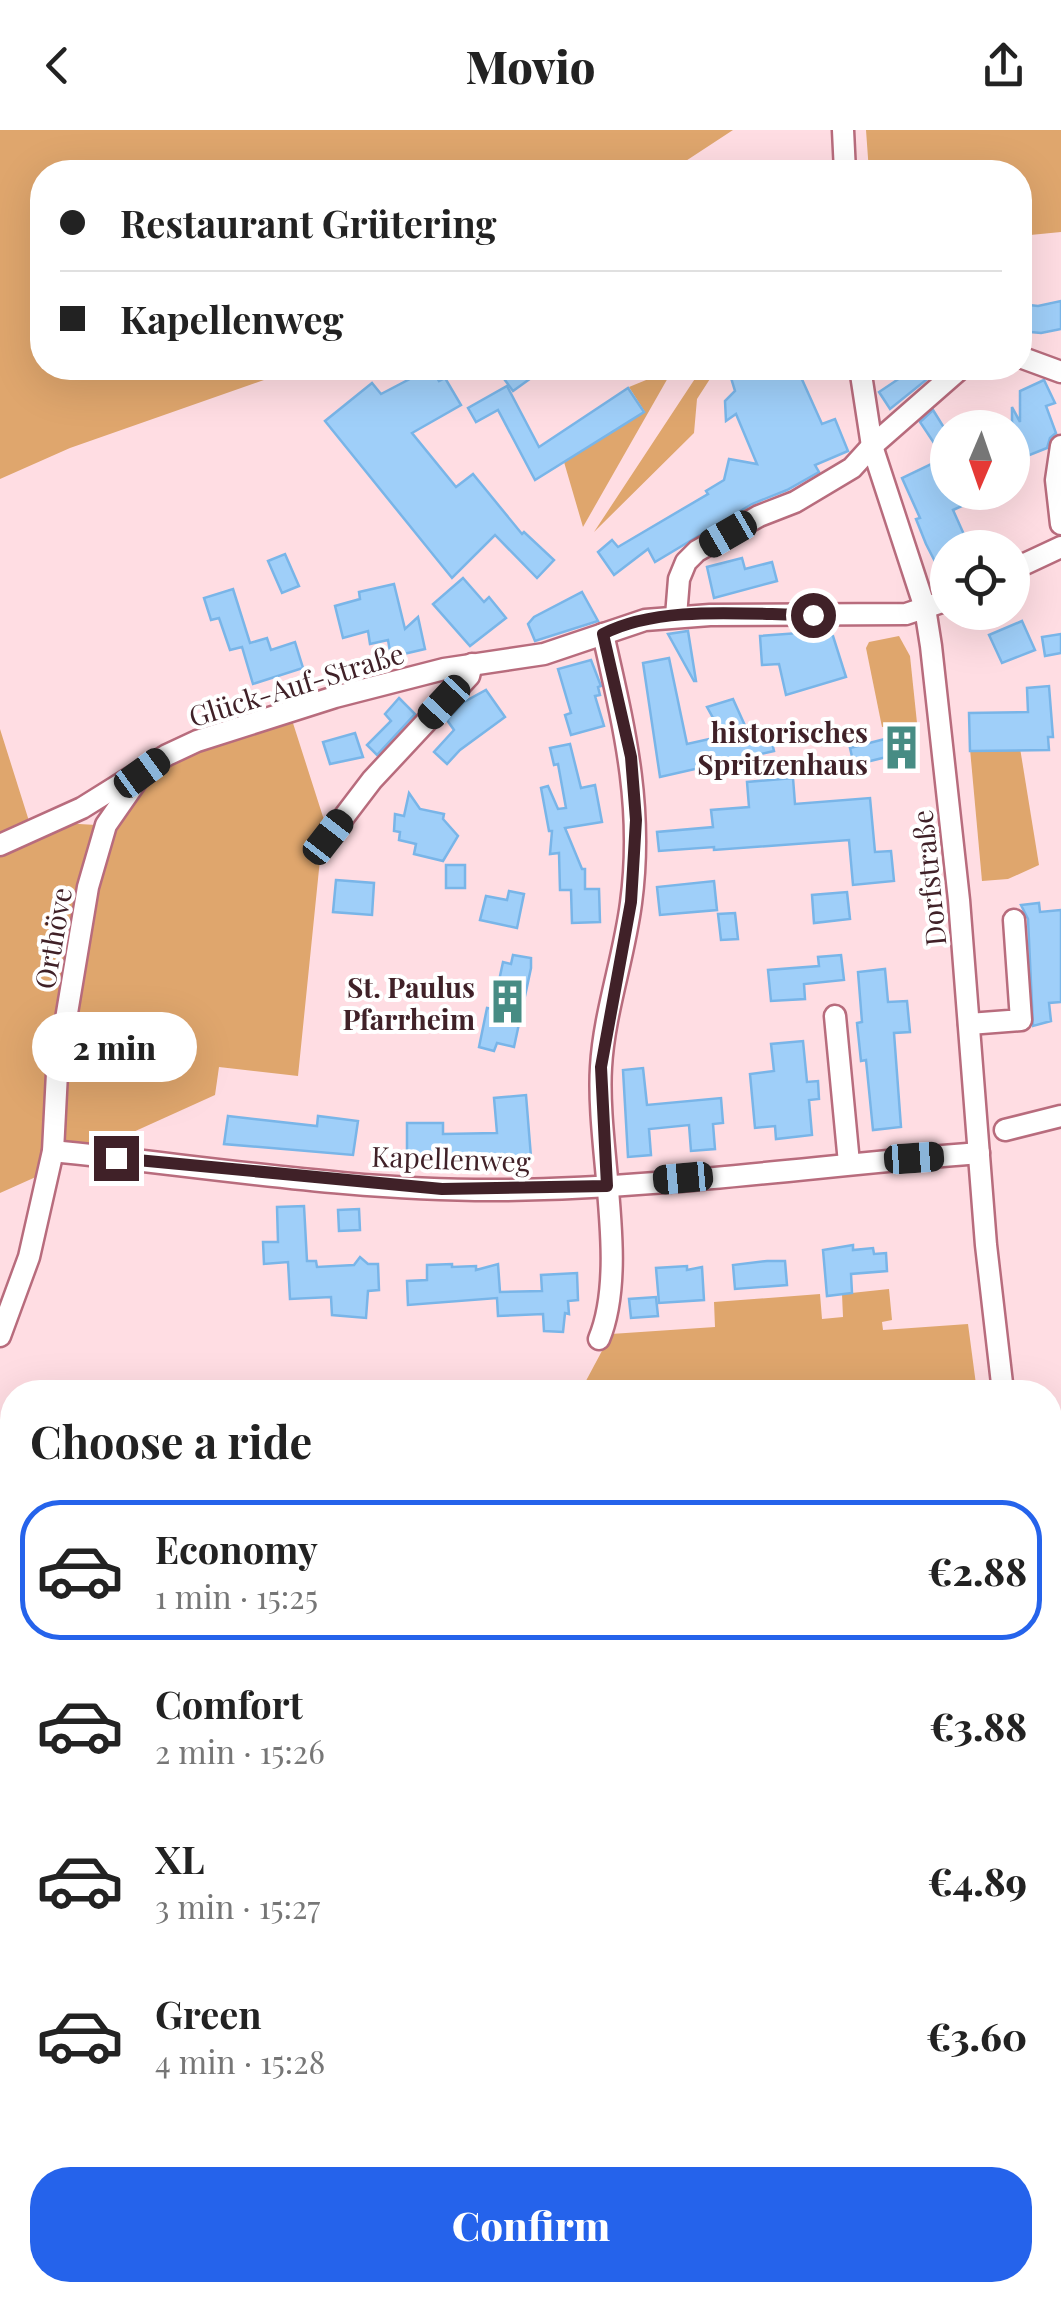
<!DOCTYPE html>
<meta charset="utf-8">
<style>
body{margin:0;font-family:"Playfair Display",serif;background:#f6f6f6;color:#222;height:100vh;display:flex;flex-direction:column;font-size:38px;white-space:nowrap}
*{box-sizing:border-box;margin:0}
p{font-size:32px;color:#767676}
.icon{flex:none;width:55px;height:55px;fill:none;stroke:currentColor;stroke-width:2;stroke-linecap:round;stroke-linejoin:round}
.map{position:relative;flex:1;overflow:hidden}
.drawer{position:absolute;left:0px;top:1250px;width:1062px;height:922px;display:flex;flex-direction:column;background:#fff;border-radius:40px 40px 0 0;box-shadow:0 10px 40px #0002}
.drawer>*{flex:none}
.top-card{position:absolute;left:30px;top:30px;width:1002px;height:220px;border-radius:40px;box-shadow:0 10px 40px #0002;display:grid;align-content:center;height:220px;padding:0 30px;background:#fff}
.needle{width:65px;rotate:182deg}
.fabs{position:absolute;left:930px;top:280px;display:grid;gap:20px}
.fabs a{display:grid;place-items:center;width:100px;height:100px;border-radius:50%;background:#fff;box-shadow:0 10px 40px #0002;font-size:50px}
.end{position:absolute;width:45px;height:45px;margin:-22px;border:12px solid #402128;background:#fff;box-shadow:0 0 0 5px #fff}
.from{border-radius:50%}
.bubble{position:absolute;height:70px;border-radius:35px;background:#fff;box-shadow:0 10px 40px #0002;font-size:32px;font-weight:800;line-height:70px;text-align:center}
.car{position:absolute;width:30px;height:60px;margin:-30px -15px;border-radius:12px;box-shadow:0 0 8px 2px #0007;background:linear-gradient(#222 24%,#8ab4d8 0 40%,#222 0 76%,#8ab4d8 0 86%,#222 0)}
.top-card b{display:flex;align-items:center;gap:35px;height:95px;font-size:38px}
.top-card b+b{border-top:2px solid #e0e0e0}
.top-card i{width:25px;height:25px;background:#222}
ul{padding:0;list-style:none}
li{display:flex;align-items:center;gap:30px;height:140px;margin:0 20px 15px;padding:0 10px;border:5px solid transparent;border-radius:40px}
li div{flex:1}
li b{display:block;font-size:38px}
li em{font-style:normal;font-weight:800}
li.active{border-color:#2563eb}
li>.icon{width:90px;height:90px;stroke-width:1.5}
h2{padding:0 30px;font-size:45px;line-height:120px}
.cta{display:flex;gap:20px;margin-top:auto;padding:20px 30px}
.cta a{flex:1;height:115px;border-radius:40px;background:#2563eb;color:#fff;font-size:40px;font-weight:800;line-height:115px;text-align:center}
header{display:flex;justify-content:space-between;align-items:center;height:130px;padding:0 30px;background:#fff;font-size:45px;font-weight:800}
.map>svg:first-child{display:block}
.green{fill:#dfa66d}
.building{fill:#9fcff9;stroke:#79b5e8;stroke-width:2.5}
.lines{fill:none;stroke-linecap:round;stroke-linejoin:round}
.minor-casing{stroke:#b86c7d;stroke-width:25}
.minor{stroke:#fff;stroke-width:20}
.route{stroke:#402128;stroke-width:12}
.labels{text-anchor:middle;dominant-baseline:central;stroke-width:8;stroke-linejoin:round;paint-order:stroke}
.street-label{font-size:28px;fill:#402128;stroke:#fff}
.poi-label{font-size:28px;font-weight:bold;fill:#402128;stroke:#fff;text-anchor:end}
</style>
<header><svg class="icon" aria-label="back" viewBox="0 0 24 24"><path d="M15 5l-7 7 7 7"/></svg>Movio<svg class="icon" aria-label="share" viewBox="0 0 24 24"><path d="M12 15V3M7 8l5-5 5 5M5 13v7h14v-7"/></svg></header>
<div class="map">
<svg width="1061" height="2172" viewBox="0 0 1061 2172">
<rect width="100%" height="100%" fill="#ffdde3"/>
<g class="green">
<path d="M0,0H733L669,42H42V238H298L70,318L0,349Z"/>
<path d="M866,0H1061V102L1020,106V42H869Z"/>
<path d="M702,238H717L697,269L694,303L594,402Z"/>
<path d="M673,239L583,397L564,332L645,282L629,257Z"/>
<path d="M899,506L910,526L917,593L882,597L866,518L869,512Z"/>
<path d="M292,590L324,690L298,946L219,937L215,965L120,1008L119,1019L67,1014L63,1011C64,928 85,699 151,647C191,616 244,606 292,590Z"/>
<path d="M0,599L29,691L96,695L38,1046L0,1063Z"/>
<path d="M1020,618L1039,735L1008,749L982,751L970,619Z"/>
<path d="M889,1159L892,1190L882,1192L883,1200L968,1194L977,1262H580L611,1204L715,1197L714,1172L820,1164L822,1189L843,1187L842,1164Z"/>
<path d="M12,1687V1858L0,1835V1695Z"/>
<path d="M0,1891L12,1915V2160H100L80,2172H0Z"/>
<path d="M1061,1904V2172H789L783,2160H1050V1907Z"/>
</g>
<g class="building">
<path d="M1061,171V199L1041,203L1020,201V174L1038,176Z"/>
<path d="M431,238L439,251L445,248L461,275L412,303L456,357L473,344L522,404L524,402L554,430L537,448L495,405L452,448L325,291L372,253L381,264Z"/>
<path d="M496,238H545L513,261Z"/>
<path d="M728,238H794L800,245L822,294L835,289L848,321L815,335L819,342L787,360L752,374L655,432L648,419L614,445L598,422L612,410L618,417L708,364L706,361L724,350L729,329L757,334L736,284L726,291L725,271L735,261Z"/>
<path d="M915,238H941L890,279L879,262Z"/>
<path d="M1044,250L1055,273L1046,276L1056,303L1050,308L1047,318L1012,332V277L1020,292V261Z"/>
<path d="M507,256L539,317L628,258L644,282L535,350L498,280L476,292L468,278Z"/>
<path d="M933,280L948,304V362H994L953,380L970,418H948V457L926,414L916,389L920,388L902,348L944,328L920,292Z"/>
<path d="M285,424L299,456L282,463L268,431Z"/>
<path d="M742,428L745,439L772,432L777,451L714,468L707,437Z"/>
<path d="M463,448L484,472L489,467L506,488L470,516L433,474Z"/>
<path d="M394,454L405,499L418,487L425,519L391,527L388,510L370,514L368,501L343,508L335,476L360,469L359,462Z"/>
<path d="M233,459L250,513L267,508L271,520L295,512L303,538L253,554L242,517L230,520L219,488L211,490L204,468Z"/>
<path d="M582,462L598,491L535,511L528,494L534,487Z"/>
<path d="M1022,491L1035,520L1002,533L989,505Z"/>
<path d="M688,501L696,551H694L668,504Z"/>
<path d="M826,501L833,506L846,547L786,565L779,534L762,535L760,506Z"/>
<path d="M1061,504V523L1045,526L1042,507Z"/>
<path d="M669,528L687,614L723,606L707,577L733,569L747,600L768,596L774,621L660,647L643,533Z"/>
<path d="M591,530L601,556L598,557L600,565L595,566L604,596L571,605L565,585L571,583L558,539Z"/>
<path d="M1049,556L1053,607H1048L1049,620L970,621L969,583L1028,582L1027,558Z"/>
<path d="M486,560L505,587L460,620L447,634L434,622L454,600L447,590L464,572Z"/>
<path d="M399,568L415,584L377,625L367,615L391,591L385,584Z"/>
<path d="M355,603L363,627L330,634L323,612Z"/>
<path d="M904,604L907,622L854,635L850,618Z"/>
<path d="M570,614L581,658L595,655L602,692L565,698L582,739H585V759H599L600,792L572,793L571,760H560L559,723L550,724L552,701H549L541,658L548,656L558,679L566,678L558,634L554,635L550,618Z"/>
<path d="M793,648L795,674L870,668L875,722L891,721L894,751L853,755L849,710L714,720V717L659,721L657,702L713,697L711,680L749,677L747,652Z"/>
<path d="M409,663L420,679L444,684L443,689L458,706L443,731L414,724L416,714L399,710L400,702L394,701L395,684L404,686Z"/>
<rect x="446" y="735" width="19" height="23"/>
<path d="M336,750L374,753L372,785L333,782Z"/>
<path d="M714,751L717,780L660,785L657,757Z"/>
<path d="M509,761L524,764L517,798L480,790L486,766L507,770Z"/>
<path d="M847,762L850,789L814,793L812,765Z"/>
<path d="M1039,773L1040,782L1061,780V872L1049,873L1051,891L1033,896L1028,789L1021,775Z"/>
<path d="M735,783L738,809L721,810L718,784Z"/>
<path d="M513,825L531,828V838L514,917L497,913L494,921L479,917L487,878L493,879L503,832L511,834Z"/>
<path d="M841,825L844,850L804,854L805,869L771,871L768,840L819,836L818,827Z"/>
<path d="M885,839L888,872L907,871L910,902L894,903L901,997L873,1000L866,930L861,931L857,893L862,892L858,842Z"/>
<path d="M803,911L807,952L818,951L819,969L809,970L812,1005L776,1009L775,996L755,998L750,944L774,941L771,914Z"/>
<path d="M643,938L647,975L721,968L723,993L713,994L715,1019L691,1021L689,995L649,999L651,1025L628,1027L623,940Z"/>
<path d="M526,965L531,1027L407,1029V993H443V1004L497,1003L494,968Z"/>
<path d="M228,986L317,996L318,986L358,991L353,1025L224,1014Z"/>
<path d="M304,1076L307,1131H316L317,1137L354,1135L360,1127L368,1134H378L379,1160L368,1161L366,1188L332,1185L331,1167L290,1169L288,1132L264,1134L263,1112H278L277,1077Z"/>
<path d="M359,1079L360,1100L339,1101L338,1080Z"/>
<path d="M853,1115V1120L873,1118L874,1124L886,1123L887,1141L851,1144L852,1163L827,1166L823,1120Z"/>
<path d="M767,1131H785L787,1155L735,1159L733,1135Z"/>
<path d="M452,1134V1137L476,1136V1140L498,1134L500,1162L542,1161L541,1145L577,1143L578,1170L568,1171L569,1184L565,1183L563,1202L544,1201L543,1184L498,1186L497,1168L408,1175L407,1151L427,1150V1135Z"/>
<path d="M687,1136V1140L702,1137L704,1170L659,1173L656,1138Z"/>
<path d="M656,1167L658,1186L631,1188L629,1169Z"/>
</g>
<g class="lines">
<defs>
<g id="minor">
<path d="M843,0L845,42"/>
<path d="M1020,227L1061,242"/>
<path d="M860,238L872,316L925,478L931,516L959,770L986,1115L1003,1262"/>
<path d="M1061,316L1056,350L1061,394"/>
<path d="M1012,440L1061,417"/>
<path d="M676,486L679,449L686,432L697,421L759,386L795,372L852,338L872,316L961,238"/>
<path d="M324,713L372,650L469,546L472,534"/>
<path d="M0,715L82,678L167,625L197,611L335,567L444,539L544,524L645,490L710,485L906,484L948,470"/>
<path d="M835,886L849,1033"/>
<path d="M969,894L1021,890L1014,790"/>
<path d="M1005,1000L1061,986"/>
<path d="M53,1021C204,1036 356,1062 508,1060C665,1058 822,1035 979,1023"/>
<path d="M0,1206L29,1127L53,1021L57,943L88,757L106,695L138,649"/>
<path d="M599,1209C629,1137 596,1016 601,937C604,883 624,828 631,773C644,676 624,597 603,504"/>
<path d="M1050,1362L1061,1359"/>
<path d="M1050,1467L1061,1501"/>
<path d="M0,1858L12,1883"/>
<path d="M152,2160L159,2172"/>
</g>
</defs>
<use href="#minor" class="minor-casing"/>
<use href="#minor" class="minor"/>
</g>
<g class="lines">
<path class="route" d="M116,1028L442,1059L607,1056L601,937L631,772L636,690L631,627L603,504C660,474 750,485 813,485"/>
</g>
<defs>
<symbol id="building-bare" viewBox="-9 -9 18 18"><path d="M-4-6H4V6H1V3H-1V6H-4ZM-2.5-4.3h1.7v1.8h-1.7ZM.8-4.3h1.7v1.8H.8ZM-2.5-1h1.7V.8h-1.7ZM.8-1h1.7V.8H.8Z" fill="#478c84" stroke="#fff" stroke-width="2.5" paint-order="stroke"/></symbol>
</defs>
<g fill-rule="evenodd">
<use href="#building-bare" x="870" y="586" width="63" height="63"/>
<use href="#building-bare" x="476" y="840" width="63" height="63"/>
</g>
<g class="labels">
<g class="street-label">
<text transform="translate(296 554) rotate(-17)">Glück-Auf-Straße</text>
<text transform="translate(928 748) rotate(-96)">Dorfstraße</text>
<text transform="translate(52 808) rotate(-80)">Orthöve</text>
<text transform="translate(451 1028) rotate(2)">Kapellenweg</text>
</g>
<g class="poi-label">
<text x="868" y="601">historisches<tspan x="868" dy="32">Spritzenhaus</tspan></text>
<text x="475" y="856">St. Paulus<tspan x="475" dy="32">Pfarrheim</tspan></text>
</g>
</g>
</svg>
<div class="fabs">
<a><svg class="needle" viewBox="-14 -14 28 28"><path d="M0-13l5 13h-10z" fill="#e53935"/><path d="M0 13l5-13h-10z" fill="#767676"/></svg></a>
<a><svg class="icon" aria-label="locate" viewBox="0 0 24 24"><circle cx="12" cy="12" r="6"/><path d="M12 2v4M12 18v4M2 12h4M18 12h4"/></svg></a>
</div>
<i class="end from" style="left:813px;top:485px"></i>
<i class="end" style="left:116px;top:1028px"></i>
<div class="bubble" style="left:32px;top:882px;width:165px">2 min</div>
<i class="car" style="left:728px;top:404px;rotate:240deg"></i>
<i class="car" style="left:444px;top:572px;rotate:223deg"></i>
<i class="car" style="left:142px;top:643px;rotate:54deg"></i>
<i class="car" style="left:328px;top:707px;rotate:38deg"></i>
<i class="car" style="left:914px;top:1028px;rotate:86deg"></i>
<i class="car" style="left:683px;top:1048px;rotate:265deg"></i>
<div class="top-card">
<b><i class="from"></i>Restaurant Grütering</b>
<b><i></i>Kapellenweg</b>
</div>
<section class="drawer">
<h2>Choose a ride</h2>
<ul>
<li class="active"><svg class="icon" aria-label="car" viewBox="0 0 24 24"><path d="M5 17H2v-5l4-1 3-4h7l3 4 3 1v5h-3M9 17h6M6 11h13"/><circle cx="7" cy="17" r="2"/><circle cx="17" cy="17" r="2"/></svg><div><b>Economy</b><p>1 min · 15:25</p></div><em>€2.88</em></li>
<li><svg class="icon" aria-label="car" viewBox="0 0 24 24"><path d="M5 17H2v-5l4-1 3-4h7l3 4 3 1v5h-3M9 17h6M6 11h13"/><circle cx="7" cy="17" r="2"/><circle cx="17" cy="17" r="2"/></svg><div><b>Comfort</b><p>2 min · 15:26</p></div><em>€3.88</em></li>
<li><svg class="icon" aria-label="car" viewBox="0 0 24 24"><path d="M5 17H2v-5l4-1 3-4h7l3 4 3 1v5h-3M9 17h6M6 11h13"/><circle cx="7" cy="17" r="2"/><circle cx="17" cy="17" r="2"/></svg><div><b>XL</b><p>3 min · 15:27</p></div><em>€4.89</em></li>
<li><svg class="icon" aria-label="car" viewBox="0 0 24 24"><path d="M5 17H2v-5l4-1 3-4h7l3 4 3 1v5h-3M9 17h6M6 11h13"/><circle cx="7" cy="17" r="2"/><circle cx="17" cy="17" r="2"/></svg><div><b>Green</b><p>4 min · 15:28</p></div><em>€3.60</em></li>
</ul>
<div class="cta"><a>Confirm</a></div>
</section>
</div>
